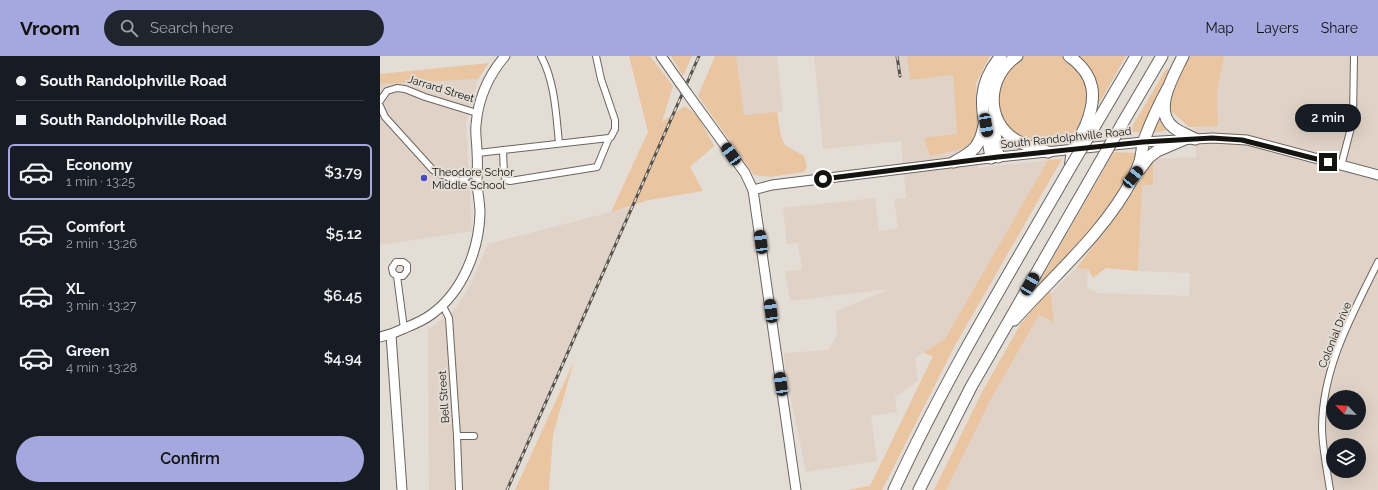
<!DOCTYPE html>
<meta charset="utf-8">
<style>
body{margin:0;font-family:Raleway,sans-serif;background:#20242c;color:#f1f3f6;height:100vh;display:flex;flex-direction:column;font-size:15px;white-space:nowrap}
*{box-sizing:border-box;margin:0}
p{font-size:13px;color:#9ea1a6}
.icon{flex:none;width:22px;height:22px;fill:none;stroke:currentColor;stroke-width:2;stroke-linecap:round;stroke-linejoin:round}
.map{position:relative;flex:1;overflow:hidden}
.details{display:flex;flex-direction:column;background:#171b24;width:380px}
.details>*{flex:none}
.banner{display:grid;align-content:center;height:88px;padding:0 16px;background:#171b24}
.needle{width:26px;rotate:295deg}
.fabs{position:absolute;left:946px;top:334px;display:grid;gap:8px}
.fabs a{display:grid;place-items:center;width:40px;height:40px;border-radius:50%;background:#171b24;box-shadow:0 4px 16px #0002;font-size:20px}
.end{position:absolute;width:18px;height:18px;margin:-9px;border:5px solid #151310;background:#fff;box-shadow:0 0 0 2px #fff}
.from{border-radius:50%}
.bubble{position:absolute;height:28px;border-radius:14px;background:#171b24;box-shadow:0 4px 16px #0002;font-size:13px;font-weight:600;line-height:28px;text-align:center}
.car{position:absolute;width:12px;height:24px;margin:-12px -6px;border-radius:5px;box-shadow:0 0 3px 1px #0007;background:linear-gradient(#222 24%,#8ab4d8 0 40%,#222 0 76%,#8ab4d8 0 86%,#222 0)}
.banner b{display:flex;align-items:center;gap:14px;height:38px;font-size:15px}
.banner b+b{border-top:1px solid #363941}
.banner i{width:10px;height:10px;background:#f1f3f6}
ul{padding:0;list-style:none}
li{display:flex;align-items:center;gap:12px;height:56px;margin:0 8px 6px;padding:0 8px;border:2px solid transparent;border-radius:6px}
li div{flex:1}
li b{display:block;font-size:15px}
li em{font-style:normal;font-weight:600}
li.current{border-color:#a5a8df}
li>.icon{width:36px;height:36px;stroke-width:1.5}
.button{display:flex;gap:8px;margin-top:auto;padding:8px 16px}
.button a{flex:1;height:46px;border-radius:24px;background:#a5a8df;color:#111;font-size:16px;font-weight:600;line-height:46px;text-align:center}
header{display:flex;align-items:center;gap:24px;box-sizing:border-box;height:56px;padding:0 20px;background:#a5a8df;color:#111}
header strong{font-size:19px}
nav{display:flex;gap:22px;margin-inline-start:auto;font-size:14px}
.search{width:280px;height:36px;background:#20242c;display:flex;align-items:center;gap:10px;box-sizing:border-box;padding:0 14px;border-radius:22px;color:#9ea1a6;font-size:15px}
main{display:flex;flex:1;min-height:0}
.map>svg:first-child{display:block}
.built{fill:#e0d2c6;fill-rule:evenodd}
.green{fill:#e9c5a2}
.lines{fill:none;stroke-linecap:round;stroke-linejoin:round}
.street-casing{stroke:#6b655f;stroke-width:8}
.secondary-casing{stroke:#6b655f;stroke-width:11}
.highway-casing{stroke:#6b655f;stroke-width:13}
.street{stroke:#fff;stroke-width:6}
.secondary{stroke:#fff;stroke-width:9}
.highway{stroke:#fff;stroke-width:11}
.rail-casing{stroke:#55524d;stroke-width:3}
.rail{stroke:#e4ddd6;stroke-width:1.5;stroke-dasharray:4.5;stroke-linecap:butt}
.secondary-bridge-casing{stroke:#6b655f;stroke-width:11;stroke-linecap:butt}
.highway-bridge-casing{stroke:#6b655f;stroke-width:13;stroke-linecap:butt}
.secondary-bridge{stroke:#fff;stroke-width:9}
.highway-bridge{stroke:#fff;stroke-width:11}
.route{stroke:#151310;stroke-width:5}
.poi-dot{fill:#494cc2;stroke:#e4ddd6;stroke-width:1.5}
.labels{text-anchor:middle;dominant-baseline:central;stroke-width:4;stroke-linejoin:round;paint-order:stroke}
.street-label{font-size:11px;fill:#151310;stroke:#e4ddd6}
.poi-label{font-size:11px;fill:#151310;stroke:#e4ddd6;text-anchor:start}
</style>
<header>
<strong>Vroom</strong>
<div class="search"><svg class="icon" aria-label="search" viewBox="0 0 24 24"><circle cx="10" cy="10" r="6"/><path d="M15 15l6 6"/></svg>Search here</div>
<nav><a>Map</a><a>Layers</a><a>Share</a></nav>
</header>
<main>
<section class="details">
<div class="banner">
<b><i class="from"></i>South Randolphville Road</b>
<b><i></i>South Randolphville Road</b>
</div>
<ul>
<li class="current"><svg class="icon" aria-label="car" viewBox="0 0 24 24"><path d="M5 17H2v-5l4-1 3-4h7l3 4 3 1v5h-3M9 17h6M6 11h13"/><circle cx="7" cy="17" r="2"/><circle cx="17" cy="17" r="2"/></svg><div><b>Economy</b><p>1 min · 13:25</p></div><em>$3.79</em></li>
<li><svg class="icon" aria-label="car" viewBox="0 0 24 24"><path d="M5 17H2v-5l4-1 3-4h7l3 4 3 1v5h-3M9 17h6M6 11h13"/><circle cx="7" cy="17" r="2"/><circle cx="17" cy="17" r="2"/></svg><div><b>Comfort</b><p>2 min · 13:26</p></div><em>$5.12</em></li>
<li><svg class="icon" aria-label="car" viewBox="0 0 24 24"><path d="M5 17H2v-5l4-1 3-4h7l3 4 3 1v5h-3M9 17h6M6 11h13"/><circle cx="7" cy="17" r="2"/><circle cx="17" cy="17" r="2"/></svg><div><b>XL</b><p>3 min · 13:27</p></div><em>$6.45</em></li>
<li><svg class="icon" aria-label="car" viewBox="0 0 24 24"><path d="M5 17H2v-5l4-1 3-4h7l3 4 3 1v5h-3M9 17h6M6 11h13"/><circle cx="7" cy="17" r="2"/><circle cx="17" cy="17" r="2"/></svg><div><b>Green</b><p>4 min · 13:28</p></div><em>$4.94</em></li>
</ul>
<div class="button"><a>Confirm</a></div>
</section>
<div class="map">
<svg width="998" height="434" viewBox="0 0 998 434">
<rect width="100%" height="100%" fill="#e4ddd6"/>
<g class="built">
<path d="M356,0H397L403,56L364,59Z"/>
<path d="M434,0H527L530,24L573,19L577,78L599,112L668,104L565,283L535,302L538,325L515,341L517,356L491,360L497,405L426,416L405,314L404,297L448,294L457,280L456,255L510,233L410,245L405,216L422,213L418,187L407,188L403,152L495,142L499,175L518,172L514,143L526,142L521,85L443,93Z"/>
<path d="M844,0H998V434H566L612,341L659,259L674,265L671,238L696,212H708L707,231L718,237L809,240L810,217L758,215L762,128L773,103L816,101L814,71L838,70L837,37ZM953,341H979V367H953ZM953,389H979V415H953Z"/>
<path d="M98,23L86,68L92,175L0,189V28Z"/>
<path d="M253,151L126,434H49L48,274L74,254L89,232L108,188L231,156Z"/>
</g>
<g class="green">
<path d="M249,0H270L293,30L282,66L305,50L318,60L334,90L310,111L323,135L269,144L231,156L268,76Z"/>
<path d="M291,0H312L303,20Z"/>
<path d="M335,0H356L364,59L397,56L401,81L405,89L424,100L427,111L424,116L389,121L374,119L318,40Z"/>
<path d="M527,0H610L596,27L598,60L597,81L590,91L550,100L544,82L577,78L573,19L530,24Z"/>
<path d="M645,0H681L696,9L708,30V53L696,74L686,87C675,88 660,91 649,87C644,85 636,82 633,78C623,67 617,50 617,35C618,23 634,5 645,0Z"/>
<path d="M694,0H746L714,56L716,48Z"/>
<path d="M808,0H844L837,37L838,70L809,71L790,54L788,44Z"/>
<path d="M109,7L98,23L0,28V18Z"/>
<path d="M786,13L790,15L771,53L767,63L760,76H749Z"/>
<path d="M780,52L789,74L773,77L772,76Z"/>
<path d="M734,96L756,97L751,117L721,162L661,228V223Z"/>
<path d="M682,103L573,293L502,434H468L490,430L553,300L543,297L565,283L668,104Z"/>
<path d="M773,103V129H762L758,215L726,212L713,222L708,213L697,212C707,197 718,184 729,170C745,149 760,126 773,103Z"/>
<path d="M669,234L671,238L674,266L659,259L612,341L566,434H554L602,336L640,269Z"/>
<path d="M194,305L173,379L169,434H135Z"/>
</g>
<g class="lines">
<defs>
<g id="street">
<path d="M161,0C175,26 176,58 179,87"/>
<path d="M0,45L7,35L17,32L25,33L45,41L97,57"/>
<path d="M0,50L5,61L53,114C69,124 81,124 97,131"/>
<path d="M123,94L124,120L126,124L130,125L217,111L229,82L231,81L235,73V64L221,23L216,0"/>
<path d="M98,97L229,82"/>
<path d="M961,110L973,64L974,0"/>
<path d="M81,125L97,113"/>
<path d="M17,220H23L27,215V209L23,206H16L12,212L13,217L17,220L24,273"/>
<path d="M62,248L69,262L77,380L79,434"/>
<path d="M77,380H94"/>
<path d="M950,434C947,413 942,392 942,370C943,310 972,259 998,206"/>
</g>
<g id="secondary">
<path d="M281,0L300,27"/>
<path d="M307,37L365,117L373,134L416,434"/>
<path d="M373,134L392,129L618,101L763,86L833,82L867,84L998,119"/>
<path d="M11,279L22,434"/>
<path d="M0,281C9,279 17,276 25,272C35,268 44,264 52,258C83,235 99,194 100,157C100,148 98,138 97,129C97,118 98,107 97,96C97,87 95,78 96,69C98,43 108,20 125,0"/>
</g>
<g id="highway">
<path d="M637,0C607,20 604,65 636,84C646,90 657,93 668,96"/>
<path d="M689,0C716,19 717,41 706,69"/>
<path d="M803,0C794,19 772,54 793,71C799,76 808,79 815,83"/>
<path d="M613,60L618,101"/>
<path d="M742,68L782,0"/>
<path d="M713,73L756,0"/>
<path d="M611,102C605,61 591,35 621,0"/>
<path d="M574,106C593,96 600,91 604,69"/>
<path d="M760,113L769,101L777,95L805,83"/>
<path d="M634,264C675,218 724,177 753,122C756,117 758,111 760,105C762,98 762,91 764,84C771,66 779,48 788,32"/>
<path d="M514,434C565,323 629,218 690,112L692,98"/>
<path d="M539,434L591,331L719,108"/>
</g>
</defs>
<use href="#street" class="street-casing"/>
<use href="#secondary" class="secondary-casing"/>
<use href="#highway" class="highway-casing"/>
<use href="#street" class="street"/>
<use href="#secondary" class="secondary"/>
<use href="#highway" class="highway"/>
<defs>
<g id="rail">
<path d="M517,0L520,20"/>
<path d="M127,434L319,0"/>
</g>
</defs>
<use href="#rail" class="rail-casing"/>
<use href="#rail" class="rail"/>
<defs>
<path id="secondary-bridge" d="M300,27L307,37"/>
<g id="highway-bridge">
<path d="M696,89L706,69"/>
<path d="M719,108L742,68"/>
<path d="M690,112L713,73"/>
</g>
</defs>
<use href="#secondary-bridge" class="secondary-bridge-casing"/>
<use href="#highway-bridge" class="highway-bridge-casing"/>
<use href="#secondary-bridge" class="secondary-bridge"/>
<use href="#highway-bridge" class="highway-bridge"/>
</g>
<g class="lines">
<path class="route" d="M443,123L618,101L763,86L832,82L862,84L948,106"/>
</g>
<circle class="poi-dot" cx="44" cy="122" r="4"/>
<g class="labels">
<g class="street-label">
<text transform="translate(61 33) rotate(17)">Jarrard Street</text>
<text transform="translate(686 82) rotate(-6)">South Randolphville Road</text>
<text transform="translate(955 279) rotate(-68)">Colonial Drive</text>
<text transform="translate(64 341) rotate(-94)">Bell Street</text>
</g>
<g class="poi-label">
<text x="52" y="116">Theodore Schor<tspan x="52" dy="13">Middle School</tspan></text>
</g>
</g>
</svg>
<div class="fabs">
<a><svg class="needle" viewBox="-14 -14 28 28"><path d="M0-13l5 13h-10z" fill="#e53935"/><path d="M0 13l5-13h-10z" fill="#9ea1a6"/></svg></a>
<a><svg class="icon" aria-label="layers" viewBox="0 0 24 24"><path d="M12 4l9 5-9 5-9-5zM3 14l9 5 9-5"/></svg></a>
</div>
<i class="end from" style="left:443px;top:123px"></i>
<i class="end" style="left:948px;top:106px"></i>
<div class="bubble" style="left:915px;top:48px;width:66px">2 min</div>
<i class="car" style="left:606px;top:69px;rotate:170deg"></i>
<i class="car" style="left:351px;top:98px;rotate:325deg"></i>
<i class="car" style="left:753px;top:121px;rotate:39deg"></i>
<i class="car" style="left:381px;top:186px;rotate:352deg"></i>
<i class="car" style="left:650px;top:228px;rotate:30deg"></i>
<i class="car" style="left:391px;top:255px;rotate:352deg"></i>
<i class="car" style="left:401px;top:328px;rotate:352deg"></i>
</div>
</main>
